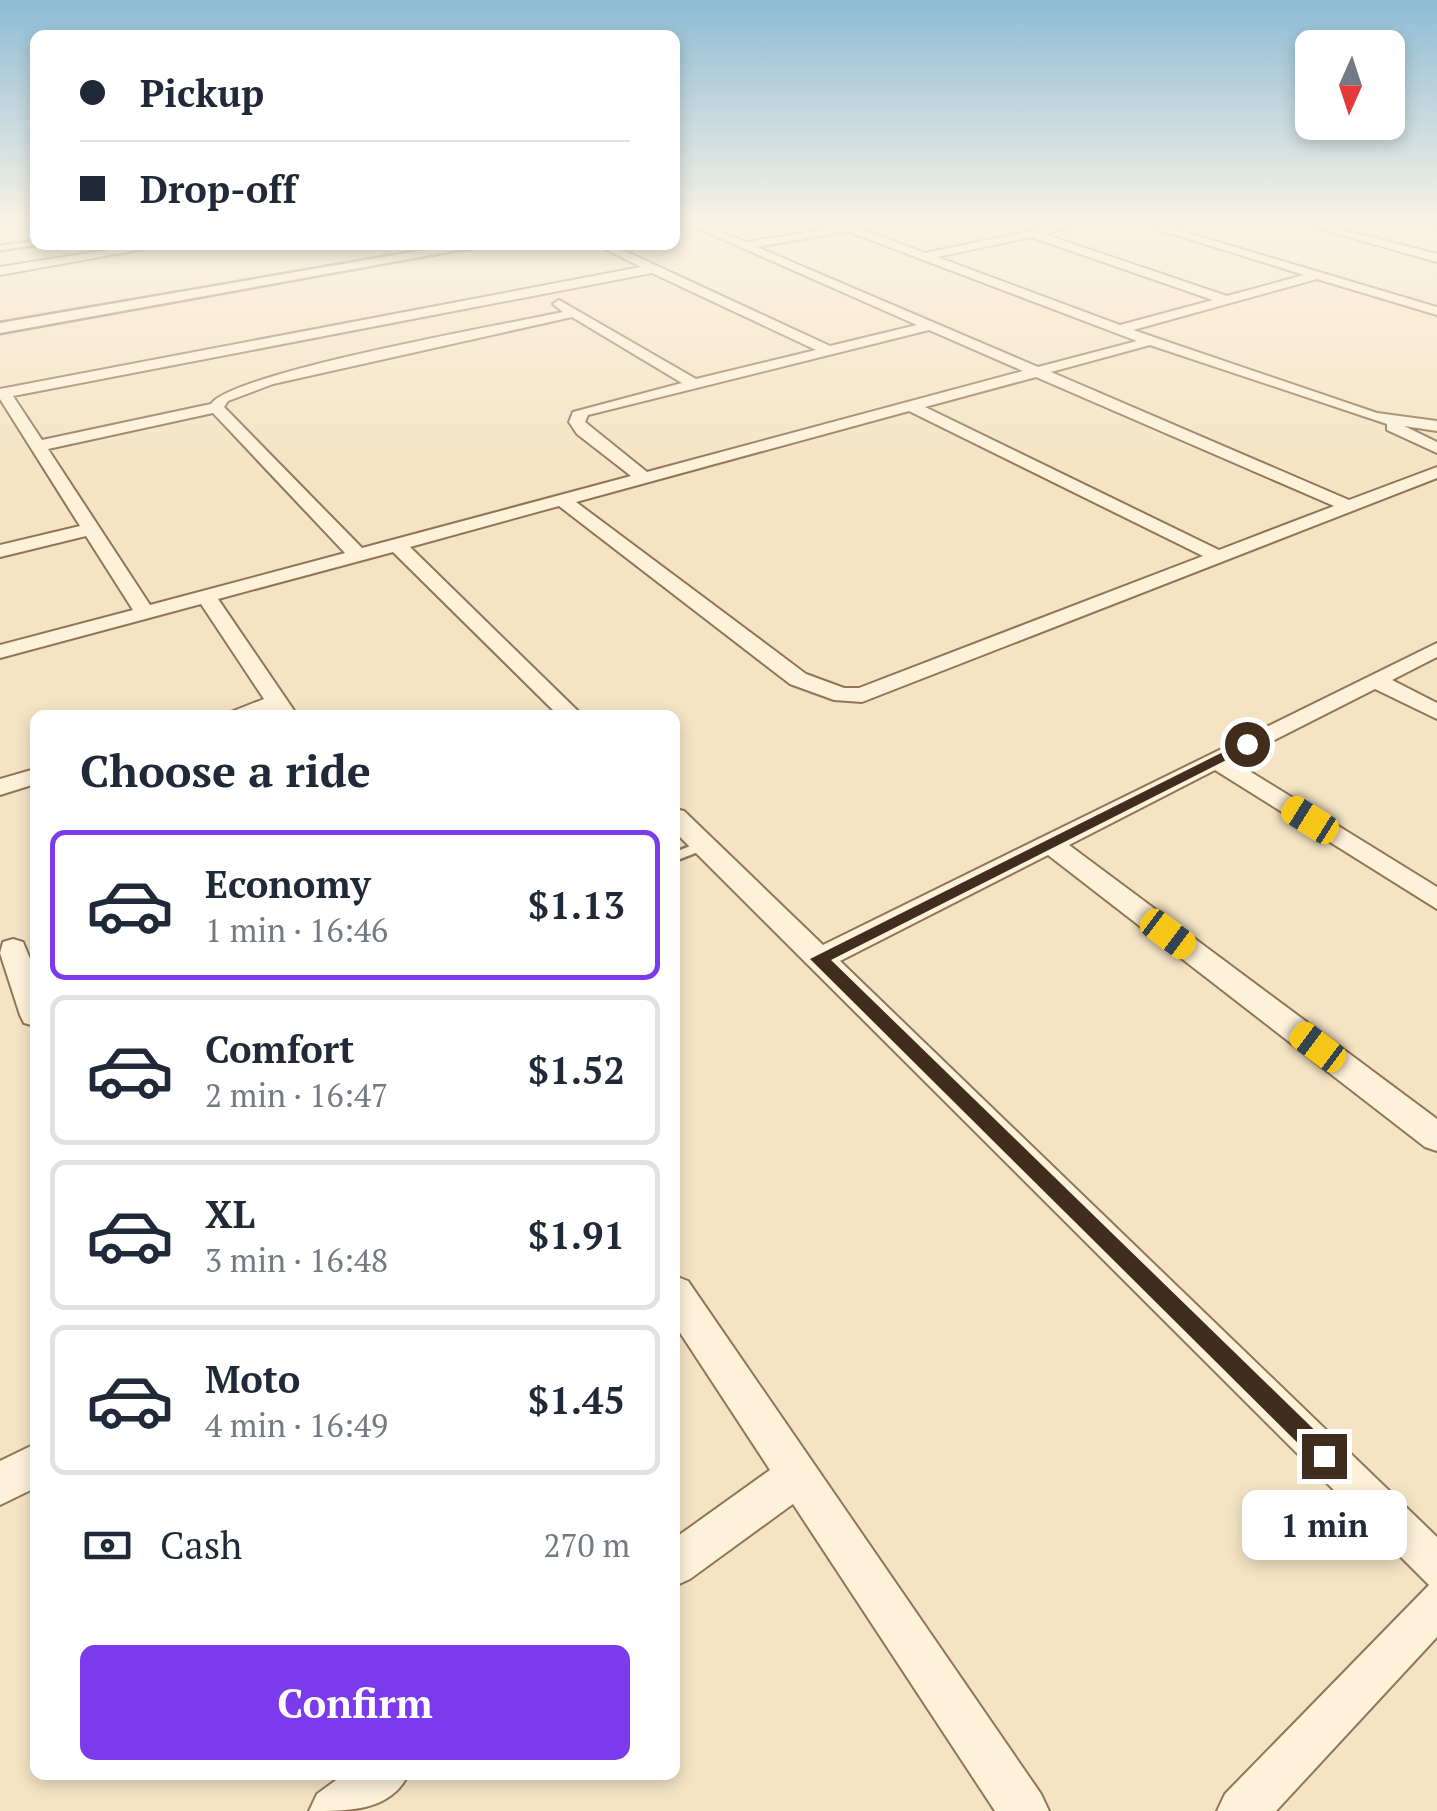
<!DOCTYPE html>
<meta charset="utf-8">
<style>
body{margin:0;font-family:"PT Serif",serif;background:#f2f2f3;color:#1f2937;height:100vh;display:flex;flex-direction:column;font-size:38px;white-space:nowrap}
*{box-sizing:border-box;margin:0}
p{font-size:32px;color:#747a83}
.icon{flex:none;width:55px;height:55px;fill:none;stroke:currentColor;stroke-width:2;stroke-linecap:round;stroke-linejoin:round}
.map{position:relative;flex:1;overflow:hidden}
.sheet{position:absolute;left:30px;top:710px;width:650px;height:1070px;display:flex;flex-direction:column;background:#fff;border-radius:15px;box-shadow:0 5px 15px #0003}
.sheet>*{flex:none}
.hud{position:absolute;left:30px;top:30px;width:650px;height:220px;border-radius:15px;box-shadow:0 5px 15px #0003;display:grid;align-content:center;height:220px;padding:0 50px;background:#fff}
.needle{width:65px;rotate:183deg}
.tools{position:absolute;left:1295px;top:30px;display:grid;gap:20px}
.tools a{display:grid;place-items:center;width:110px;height:110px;border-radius:15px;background:#fff;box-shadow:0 5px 15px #0003;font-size:50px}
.end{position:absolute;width:45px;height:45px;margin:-22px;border:12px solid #402d1d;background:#fff;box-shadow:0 0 0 5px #fff}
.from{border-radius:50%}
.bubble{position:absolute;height:70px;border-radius:15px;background:#fff;box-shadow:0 5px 15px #0003;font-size:32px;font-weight:700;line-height:70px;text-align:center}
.car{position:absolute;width:30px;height:60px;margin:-30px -15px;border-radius:12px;box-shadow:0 0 8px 2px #0007;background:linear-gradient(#f5c518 24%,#345 0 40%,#f5c518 0 76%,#345 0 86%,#f5c518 0)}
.hud b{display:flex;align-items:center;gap:35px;height:95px;font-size:38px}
.hud b+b{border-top:2px solid #e0e1e3}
.hud i{width:25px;height:25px;background:#1f2937}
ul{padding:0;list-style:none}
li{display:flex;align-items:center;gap:30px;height:150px;margin:0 20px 15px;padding:0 30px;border:5px solid #e0e1e3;border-radius:15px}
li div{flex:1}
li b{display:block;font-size:38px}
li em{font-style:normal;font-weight:700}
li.on{border-color:#7c3aed}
li>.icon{width:90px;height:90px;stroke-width:1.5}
h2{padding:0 50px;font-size:45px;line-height:120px}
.pay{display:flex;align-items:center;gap:25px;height:110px;padding:0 50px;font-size:38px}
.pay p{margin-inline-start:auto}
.button{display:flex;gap:20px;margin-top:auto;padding:20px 50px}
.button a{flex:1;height:115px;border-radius:15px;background:#7c3aed;color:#fff;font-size:40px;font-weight:700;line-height:115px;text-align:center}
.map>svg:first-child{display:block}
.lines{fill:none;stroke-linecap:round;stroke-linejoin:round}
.service-casing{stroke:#927557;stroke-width:5}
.minor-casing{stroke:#927557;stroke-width:4}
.tertiary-casing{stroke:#927557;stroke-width:5}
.service{fill:#fdf1d9;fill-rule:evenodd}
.minor{fill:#fdf1d9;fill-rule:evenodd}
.tertiary{fill:#fdf1d9;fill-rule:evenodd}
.route{fill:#402d1d}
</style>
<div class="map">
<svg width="1437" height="1811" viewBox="0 0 1437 1811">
<rect width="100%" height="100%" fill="#f4e4c4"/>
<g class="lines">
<defs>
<g id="service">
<path d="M35,241V245L0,250V246Z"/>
<path d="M703,841L708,842L710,845L708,848L675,861V852Z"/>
</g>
<g id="minor">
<path d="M686,223H700L746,242L869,223V227L861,229L925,253L1068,223H1087L1044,234L1227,296L1304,275L1138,223H1154L1437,307V315L1317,279L1133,330L1377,413L1437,421V431L1404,426L1437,442V453L1387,430V424L1150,345L1051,372L1349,500L1437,467V478L862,702L834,700L790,684L559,506L410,547L582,715H558L393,552L218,599L297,715H275L272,711L223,715L264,699L201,604L0,658V645L133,610L86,536L0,557V545L80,526L0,399V389L641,267L597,245H612L830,346L917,325ZM847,231L1137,341L1038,367L757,247ZM1031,237L1213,300L1120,325L937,257ZM652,273L816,350L696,379L559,300L553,304L563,312C507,324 234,372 211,404L42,440L13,396ZM572,317L682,383L573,412L569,422L577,434L631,476L362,548L224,407L228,401L273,384ZM929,330L1023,371L647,472L585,422L588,415ZM1036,377L1334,506L1219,550L925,407ZM909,411L1203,556L859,688H844L806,674L576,502ZM213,413L345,553L150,605L48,449Z"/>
<path d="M1299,223H1316L1437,254V262Z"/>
<path d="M1421,223H1437V229L1422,225Z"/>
<path d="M139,245H166L0,275V267Z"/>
<path d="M1437,643V657L1392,680L1437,703V719L1375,689L1233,761L1437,887V909L1215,770L1069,845L1437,1119V1151L1425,1147L1048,855L840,961L1437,1537V1637L1276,1811H1217L1225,1794L1429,1585L675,832V809L684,811L823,945Z"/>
<path d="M35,769V784L0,795V779Z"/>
<path d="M13,939L23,942L35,971V1026L24,1023L20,1015L0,953L3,942Z"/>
<path d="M675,1276L688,1281L1041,1794L1049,1811H995L793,1504L690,1579L675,1586V1538L770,1470L675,1325Z"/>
<path d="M35,1444V1488L0,1505V1461Z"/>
<path d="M343,1775H408C390,1811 350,1811 309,1811L317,1794Z"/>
</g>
<path id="tertiary" d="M453,245H486L0,333V323Z"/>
</defs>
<use href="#service" class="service-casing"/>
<use href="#minor" class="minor-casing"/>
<use href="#tertiary" class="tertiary-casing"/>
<use href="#service" class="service"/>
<use href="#minor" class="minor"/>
<use href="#tertiary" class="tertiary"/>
</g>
<linearGradient id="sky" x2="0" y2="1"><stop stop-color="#8dbcd6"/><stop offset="0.47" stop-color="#faf3e4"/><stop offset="1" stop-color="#faf3e4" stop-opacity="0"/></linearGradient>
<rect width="1437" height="476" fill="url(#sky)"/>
<path class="route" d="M1247,740L1252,747L831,960L1333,1448L1337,1456L1333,1465L1324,1469L810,959Z"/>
</svg>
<div class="tools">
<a><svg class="needle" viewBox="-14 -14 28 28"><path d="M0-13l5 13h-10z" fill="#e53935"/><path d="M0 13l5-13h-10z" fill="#747a83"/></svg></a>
</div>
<i class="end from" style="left:1247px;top:744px"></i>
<i class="end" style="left:1324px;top:1456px"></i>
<div class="bubble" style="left:1242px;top:1490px;width:165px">1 min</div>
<i class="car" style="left:1310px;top:820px;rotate:302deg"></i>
<i class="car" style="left:1168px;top:934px;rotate:127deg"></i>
<i class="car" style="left:1318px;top:1047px;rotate:307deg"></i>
<div class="hud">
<b><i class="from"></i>Pickup</b>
<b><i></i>Drop-off</b>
</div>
<section class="sheet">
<h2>Choose a ride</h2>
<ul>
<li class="on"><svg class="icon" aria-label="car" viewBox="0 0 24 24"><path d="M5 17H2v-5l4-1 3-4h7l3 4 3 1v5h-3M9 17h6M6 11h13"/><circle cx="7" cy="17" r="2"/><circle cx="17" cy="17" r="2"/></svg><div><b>Economy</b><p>1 min · 16:46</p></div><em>$1.13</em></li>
<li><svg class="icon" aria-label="car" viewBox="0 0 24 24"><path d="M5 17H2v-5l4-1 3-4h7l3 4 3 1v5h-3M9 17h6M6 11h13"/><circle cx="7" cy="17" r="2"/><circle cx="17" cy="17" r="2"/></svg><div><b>Comfort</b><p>2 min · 16:47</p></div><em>$1.52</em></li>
<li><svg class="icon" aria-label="car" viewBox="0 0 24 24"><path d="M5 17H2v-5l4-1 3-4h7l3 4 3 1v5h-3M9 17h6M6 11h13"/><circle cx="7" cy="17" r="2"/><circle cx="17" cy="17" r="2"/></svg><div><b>XL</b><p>3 min · 16:48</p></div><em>$1.91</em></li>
<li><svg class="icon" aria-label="car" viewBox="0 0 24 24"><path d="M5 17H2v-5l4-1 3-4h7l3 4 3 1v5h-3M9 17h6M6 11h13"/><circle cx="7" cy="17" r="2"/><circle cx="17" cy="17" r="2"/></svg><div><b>Moto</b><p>4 min · 16:49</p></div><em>$1.45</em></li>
</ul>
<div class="pay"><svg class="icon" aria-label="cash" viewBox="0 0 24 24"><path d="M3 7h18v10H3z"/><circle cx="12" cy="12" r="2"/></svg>Cash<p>270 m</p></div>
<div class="button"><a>Confirm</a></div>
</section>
</div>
